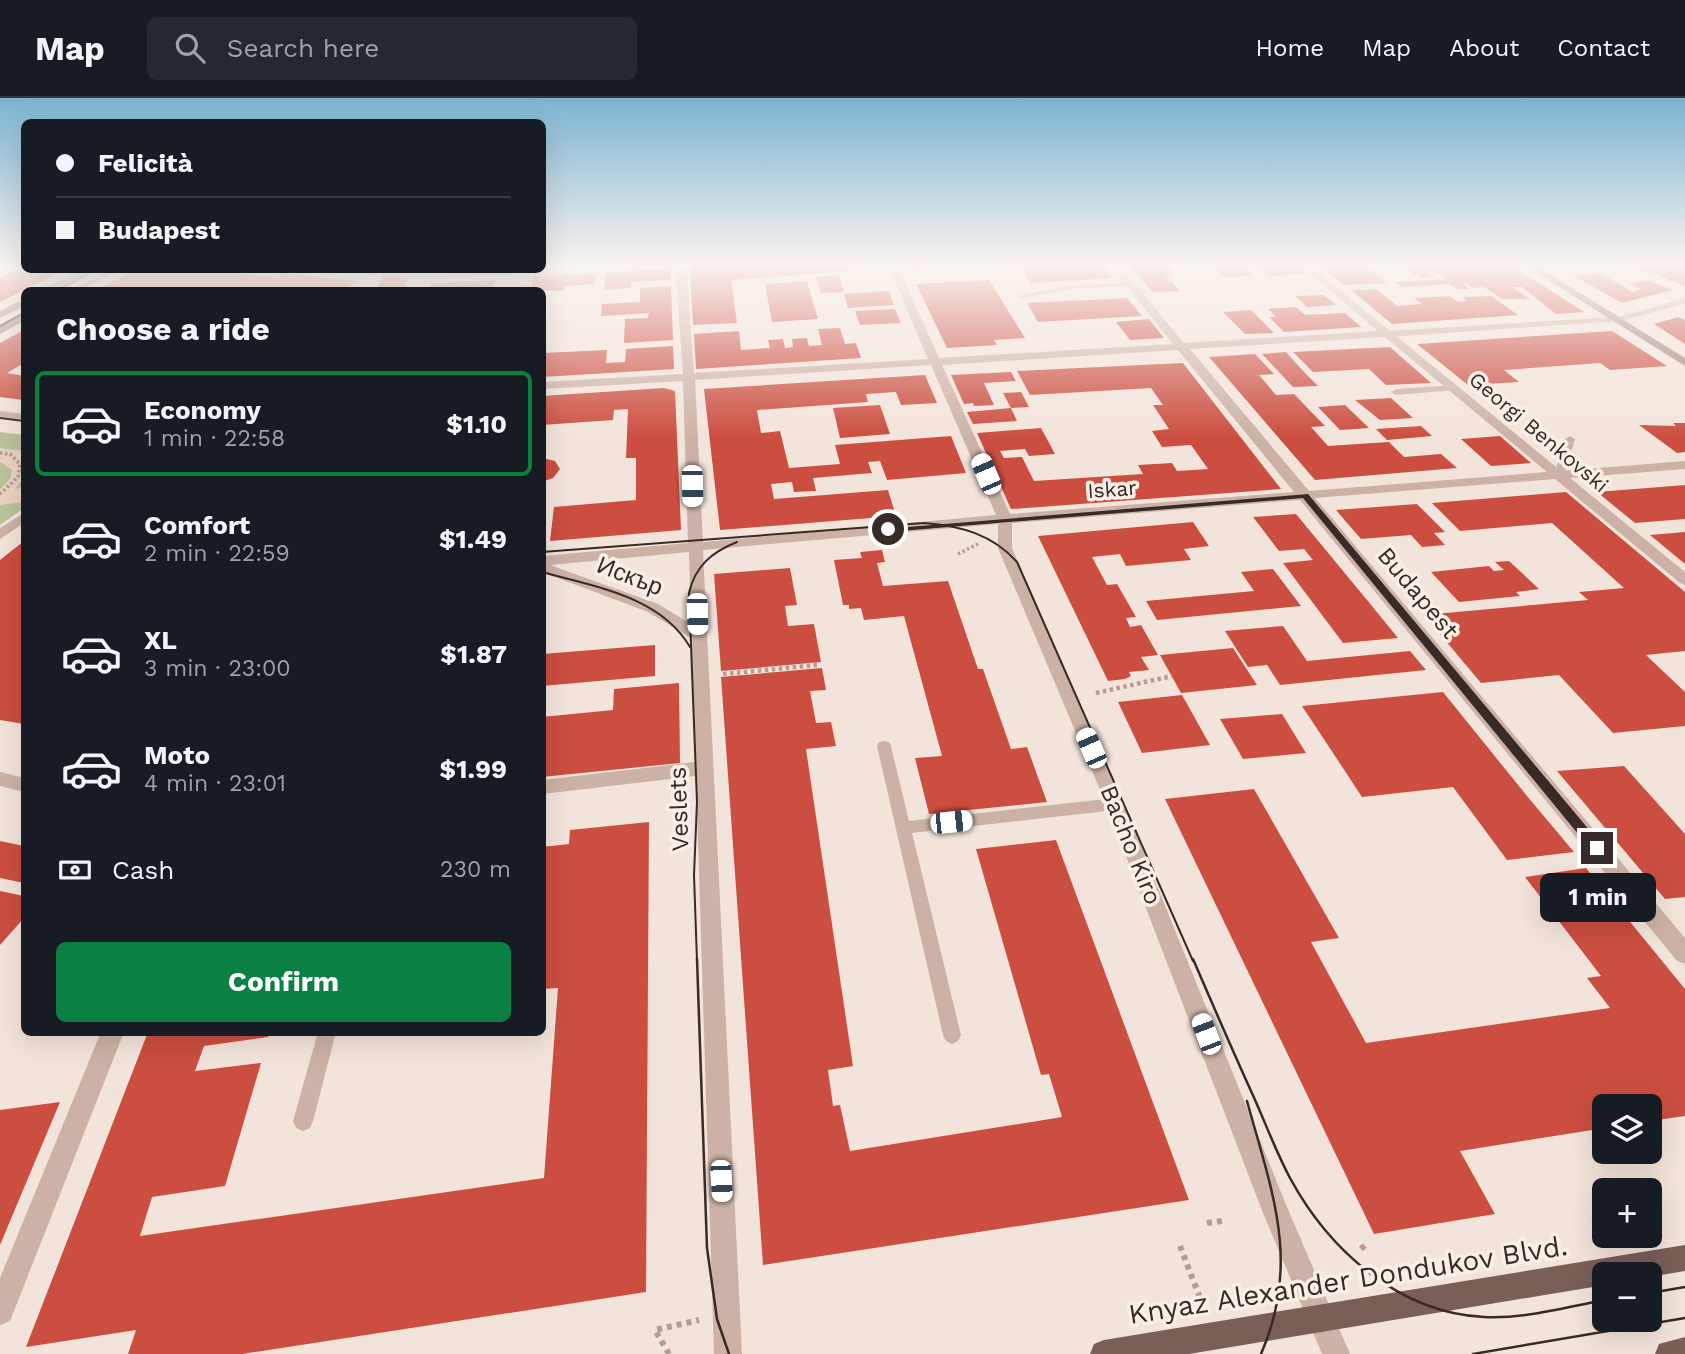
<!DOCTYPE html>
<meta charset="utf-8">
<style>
body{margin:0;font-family:"Work Sans",sans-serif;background:#242831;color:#f1f3f6;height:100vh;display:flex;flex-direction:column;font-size:26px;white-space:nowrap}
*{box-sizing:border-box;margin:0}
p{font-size:23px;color:#9ea1a6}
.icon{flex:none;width:38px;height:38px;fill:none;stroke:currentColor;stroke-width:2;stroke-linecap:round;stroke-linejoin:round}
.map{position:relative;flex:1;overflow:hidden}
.details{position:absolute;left:21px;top:189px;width:525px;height:749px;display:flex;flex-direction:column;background:#171b24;border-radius:10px;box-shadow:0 7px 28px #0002}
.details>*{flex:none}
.banner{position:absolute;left:21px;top:21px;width:525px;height:154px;border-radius:10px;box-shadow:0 7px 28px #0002;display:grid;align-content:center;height:154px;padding:0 35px;background:#171b24}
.controls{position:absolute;left:1592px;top:996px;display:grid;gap:14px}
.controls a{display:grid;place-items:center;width:70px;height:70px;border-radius:10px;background:#171b24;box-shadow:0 7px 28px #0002;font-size:35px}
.end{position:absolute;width:32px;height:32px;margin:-16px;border:9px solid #372a27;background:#fff;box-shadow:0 0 0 4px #fff}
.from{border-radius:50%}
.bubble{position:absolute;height:49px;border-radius:10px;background:#171b24;box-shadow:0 7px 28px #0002;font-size:23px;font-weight:700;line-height:49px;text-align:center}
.car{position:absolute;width:21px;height:42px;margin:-21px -10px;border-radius:9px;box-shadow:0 0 5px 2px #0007;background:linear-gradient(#fff 24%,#345 0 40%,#fff 0 76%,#345 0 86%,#fff 0)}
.banner b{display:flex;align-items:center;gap:24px;height:66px;font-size:26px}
.banner b+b{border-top:2px solid #363941}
.banner i{width:18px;height:18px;background:#f1f3f6}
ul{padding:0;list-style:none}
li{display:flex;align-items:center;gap:21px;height:105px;margin:0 14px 10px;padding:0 21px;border:4px solid transparent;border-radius:10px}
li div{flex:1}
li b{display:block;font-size:26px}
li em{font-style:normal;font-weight:700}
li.current{border-color:#0b8043}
li>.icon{width:63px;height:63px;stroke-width:1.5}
h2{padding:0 35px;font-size:32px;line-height:84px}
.pay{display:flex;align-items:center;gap:18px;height:77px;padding:0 35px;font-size:26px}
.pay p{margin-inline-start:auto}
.primary-button{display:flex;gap:14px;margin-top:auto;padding:14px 35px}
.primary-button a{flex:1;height:80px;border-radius:10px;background:#0b8043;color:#fff;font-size:28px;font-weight:700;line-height:80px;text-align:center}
header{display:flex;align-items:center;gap:42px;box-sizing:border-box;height:98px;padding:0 35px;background:#171b24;border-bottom:2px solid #363941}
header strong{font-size:33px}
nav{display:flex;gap:38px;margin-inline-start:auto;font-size:24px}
.search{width:490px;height:63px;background:#242831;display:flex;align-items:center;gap:18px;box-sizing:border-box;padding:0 24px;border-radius:10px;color:#9ea1a6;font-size:26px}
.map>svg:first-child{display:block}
.green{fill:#bbc39a}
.plaza{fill:#ecd3c1}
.building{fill:#cb4e40}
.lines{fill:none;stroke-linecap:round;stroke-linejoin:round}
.path-far2{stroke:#b89b90;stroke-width:3.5;stroke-dasharray:2.5 2.5;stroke-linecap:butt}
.path-far1{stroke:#b89b90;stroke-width:4.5;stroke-dasharray:3.5 3.5;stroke-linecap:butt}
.path{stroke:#b89b90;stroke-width:6;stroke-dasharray:5 5;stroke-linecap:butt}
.lane{fill:#ccb2a6;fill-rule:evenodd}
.street{fill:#ccb2a6;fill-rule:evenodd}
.secondary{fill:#9f8077;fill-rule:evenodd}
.primary{fill:#7a5e58;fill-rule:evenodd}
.tram-far1{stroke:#372a27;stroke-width:2}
.tram{stroke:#372a27;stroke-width:2.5}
.route{fill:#372a27}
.labels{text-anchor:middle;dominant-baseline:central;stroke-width:7;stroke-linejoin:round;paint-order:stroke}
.far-street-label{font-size:21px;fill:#372a27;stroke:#faefe7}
.street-label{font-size:24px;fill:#372a27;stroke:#faefe7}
.near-street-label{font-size:28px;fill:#372a27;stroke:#faefe7}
</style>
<header>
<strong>Map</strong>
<div class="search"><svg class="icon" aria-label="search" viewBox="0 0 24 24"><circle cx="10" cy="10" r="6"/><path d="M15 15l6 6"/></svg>Search here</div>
<nav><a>Home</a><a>Map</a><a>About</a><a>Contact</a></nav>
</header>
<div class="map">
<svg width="1685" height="1256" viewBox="0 0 1685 1256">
<rect width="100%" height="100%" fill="#f3e4db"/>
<path class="green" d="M0,334L24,337V410L0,427Z"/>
<path class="plaza" d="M0,350L24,353V379L15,391L24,389V404L0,407V391L10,381L12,372L0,364Z"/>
<g class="building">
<path d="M0,165H24V172H64L0,204V180L21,170L0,168Z"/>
<path d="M750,165H848L851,173L731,182L737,225L693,227L690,168Z"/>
<path d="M907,165H941L943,169L910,171Z"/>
<path d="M1101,165L1114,180L1031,185L1020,170Z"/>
<path d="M1127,165H1164L1173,174L1164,175L1180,193L1153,194Z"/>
<path d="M1253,165H1292L1306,176L1268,178Z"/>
<path d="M1316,165H1361L1387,185L1344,187Z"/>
<path d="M1509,166L1584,214L1556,216L1522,189H1512L1530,201H1502L1484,189L1473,190L1465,185H1462L1470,191H1457L1449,186L1402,189L1396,184L1445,181L1435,173L1427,174L1434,179L1422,180L1403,171Z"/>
<path d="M1241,167L1253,178L1225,179L1213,168Z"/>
<path d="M1659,167L1685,170V188L1638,170Z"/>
<path d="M671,171V182L631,184V190L604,192L606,174Z"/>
<path d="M135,172H203L277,179L283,175L358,183L344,192H96Z"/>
<path d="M596,175L595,186L565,188L564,193L530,192L534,178Z"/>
<path d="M1601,175L1632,194L1642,191L1629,186L1646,182L1673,192L1622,205L1572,177Z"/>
<path d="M839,177L844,194L821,195L816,179Z"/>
<path d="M383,178L408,180L403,192H376Z"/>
<path d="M496,182L492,192H428L431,185Z"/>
<path d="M989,182L1025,240L994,242L997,247L947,250L916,186Z"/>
<path d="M807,183L818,221L772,224L765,186Z"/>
<path d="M671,188L673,242L624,245L625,221L648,220L649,215L601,218L602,206L640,204V190Z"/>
<path d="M1376,191L1397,208L1422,206L1414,200L1450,198L1458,204L1467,203L1462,199L1491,198L1518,217L1392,226L1351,192Z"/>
<path d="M889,193L894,207L848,210L844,196Z"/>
<path d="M1324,197L1336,207L1307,209L1295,198Z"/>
<path d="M1127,200L1142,218L1038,224L1027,205Z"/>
<path d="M1296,209L1305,217L1345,215L1361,229L1284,234L1269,219H1276L1268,211Z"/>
<path d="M895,211L901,225L860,227L855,213Z"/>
<path d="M1251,212L1274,235L1245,236L1223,214Z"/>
<path d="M1678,219L1685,222V246L1654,226Z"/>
<path d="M1149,221L1164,240L1130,242L1116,224Z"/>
<path d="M840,230L845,246L856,245L861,260L696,271L694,236L739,233L741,252L770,250L768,242L783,241L785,250L793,249L792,241L807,240L809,248L822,247L818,231Z"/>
<path d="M24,232V265L7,275L24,278V302L0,299V245Z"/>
<path d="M1612,233L1667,268L1610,272L1600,265L1504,272L1519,284L1468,287L1417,246Z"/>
<path d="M673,248L674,271L542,279L543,255L607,252L606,265L625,264L626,251Z"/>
<path d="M1390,249L1431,285L1386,287L1369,271L1313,274L1293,254Z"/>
<path d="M1286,254L1305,275L1318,288L1293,289L1262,256Z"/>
<path d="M1255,256L1274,276L1259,277L1276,297L1294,296L1325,328L1311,329L1328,348L1389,344L1404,359L1441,356L1457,370L1315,382L1209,259Z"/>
<path d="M1183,265L1281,391L1011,411L977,335L1041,330L1055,356L1029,358L1025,351L1000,353L1004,360L1022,359L1034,383L1143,376L1138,367L1172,365L1177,373L1208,371L1191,347L1162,349L1152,333L1169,331L1153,307H1163L1151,290L1030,297L1017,273Z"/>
<path d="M1011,274L1016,283L984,285L994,307L974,308L973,305L964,306L951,277Z"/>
<path d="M925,277L937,305L901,307L896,294L866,296L868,304L757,312L761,335L780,333L789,370L840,366L835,347L951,338L966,375L887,382L880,363L868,364L872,375L813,380L816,393L794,394L792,384L771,386L774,401L888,392L896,418L720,432L704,291Z"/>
<path d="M664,290L675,293L681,432L550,443L554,409L636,402V360H626L628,311L614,312L613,322L542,327V298Z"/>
<path d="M1021,294L1029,309L1011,310L1003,295Z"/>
<path d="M1391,300L1413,320L1380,322L1355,302Z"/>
<path d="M880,307L890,336L840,340L833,310Z"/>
<path d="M1345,307L1369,330L1340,332L1318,309Z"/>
<path d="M1011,310L1017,323L973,326L967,314Z"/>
<path d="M1673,325H1685V354L1677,355L1639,327L1676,328Z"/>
<path d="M1421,328L1432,338L1387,342L1376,331Z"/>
<path d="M1500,338L1531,365L1491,368L1461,341Z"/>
<path d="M542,360L555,363L560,371L553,380L542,384Z"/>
<path d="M1685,387V421L1635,425L1597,394Z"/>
<path d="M1566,394L1685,494V553L1646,557L1685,594V628L1613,635L1559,577L1481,585L1424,517L1588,502L1579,494L1624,490L1552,425L1460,433L1432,405Z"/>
<path d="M1417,406L1445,434L1434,435L1445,447L1422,449L1411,437L1361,441L1336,412Z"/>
<path d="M1296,416L1367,502L1398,540L1343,545L1283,465L1313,462L1304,451L1279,453L1253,419Z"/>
<path d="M1193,424L1209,448L1184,451L1191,462L1126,468L1120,456L1092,459L1107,487L1117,486L1136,519L1126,520L1130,529L1141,527L1158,557L1141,559L1149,572L1129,574L1131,578L1125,581L1108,583L1038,438Z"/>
<path d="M1685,434V466L1650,437Z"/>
<path d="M24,443V626L0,622V462Z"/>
<path d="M882,452L885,464L877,465L883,488L948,483L978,571H983L1011,651L1027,649L1047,704L929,716L915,660L942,658L904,518L864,522L861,510L849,511V507H843L834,462L862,460L860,454Z"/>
<path d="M1509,463L1539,491L1516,494L1520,498L1459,504L1431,474L1489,468L1494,473L1504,472L1495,464Z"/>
<path d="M790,470L797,507L785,508L788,528L814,526L821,564L721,573L714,476Z"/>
<path d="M1273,471L1301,508L1157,522L1146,503L1254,493L1241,474Z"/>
<path d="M1283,528L1307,563L1410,553L1426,572L1280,587L1267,567L1248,569L1225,533Z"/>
<path d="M655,547V578L542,588V556Z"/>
<path d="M1233,550L1257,587L1181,595L1160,557Z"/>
<path d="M822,570L826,592L810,593L816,625L831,624L836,648L806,651L853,968L828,972L833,1008L840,1007L850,1053L1062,1019L1049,976L1041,977L976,751L1056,742L1189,1102L763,1167L721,579Z"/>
<path d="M679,585L680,665L542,679V619L613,612L614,591Z"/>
<path d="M1443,594L1527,698L1574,754L1507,762L1453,689L1362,699L1302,608Z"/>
<path d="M1182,597L1210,647L1142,655L1118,604Z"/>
<path d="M1282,616L1306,655L1243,661L1220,621Z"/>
<path d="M1624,668L1685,736V799L1665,801L1557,673Z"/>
<path d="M1254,691L1339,840L1311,844L1366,945L1610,910L1587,880L1601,878L1525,779L1586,770L1685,891V1018L1650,1023V1008H1605V1030L1460,1053L1495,1116L1374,1136L1165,701Z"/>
<path d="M649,724L646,1194L242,1256H128L136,1232L26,1249L148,934H270L268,939L204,948L195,973L261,965L225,1088L152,1099L140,1138L544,1080L558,890L542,891V749L569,746L570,732Z"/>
<path d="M0,743L24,748V785L0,780Z"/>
<path d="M0,793L24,798V820L0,847Z"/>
<path d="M60,1004L0,1147V1012Z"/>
</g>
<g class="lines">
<g class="path-far2">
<path d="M0,355L10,356L20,366L18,379L0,396"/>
<path d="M958,456L978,446"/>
</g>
<g class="path-far1">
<path d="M723,576L817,567"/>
<path d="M1096,595L1172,578"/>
</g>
<g class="path">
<path d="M1207,1125L1222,1123"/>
<path d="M1180,1148L1200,1200"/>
<path d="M1361,1151L1365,1147"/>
<path d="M669,1256L655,1232L699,1222"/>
</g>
<g class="lane">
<path d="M1130,184H1133V188L1073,191L1022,200L1018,198L1073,187Z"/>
<path d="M1616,219L1620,221L1619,223L1387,239L1383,236L1387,233Z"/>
<path d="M1453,287L1456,288V292L1396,297L1391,294L1396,291Z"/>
<path d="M1570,338L1575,341L1564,377L1559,380L1555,379L1554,377L1565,341Z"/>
<path d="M884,643L889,644L891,648L909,723L1115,700L1120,702L1123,706L1120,710L1115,712L912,735L961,937L958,943L952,946L946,943L943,937L877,648L879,644Z"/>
<path d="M318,934H336L313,1023L310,1030L303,1033L296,1030L293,1023Z"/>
</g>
<g class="street">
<path d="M633,165H686L694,275L928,261L887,165H896L939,260L1173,246L1108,165H1117L1184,245L1378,233L1297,165H1307L1561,373L1685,363V371L1570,380L1685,474V487L1680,485L1555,381L1315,400L1685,840V866L1677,863L1300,402L1012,425V450L1124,706L1287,1109L1350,1256H1322L1263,1115L1106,706L998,450V426L703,452L742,1256H714L696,678L542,696V682L695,664L691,540L648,514L542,474V458L688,445L683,283L542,291V284L683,276L675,168L421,181L359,175L354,172L421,175L542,172V169ZM1385,239L1547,374L1309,393L1190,251ZM1178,252L1294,394L1010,416L942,267ZM931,267L996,417L703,444L695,282ZM689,454L691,526L658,506L550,467Z"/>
<path d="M1685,200V206L1616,224L1611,221Z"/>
<path d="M0,313L24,316V324L0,321Z"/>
<path d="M24,415V425L0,441V430Z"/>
<path d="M0,674L24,680V694L0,688Z"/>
<path d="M101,934H124L10,1223L0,1227V1180Z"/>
</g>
<g class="secondary">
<path d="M1521,165H1532L1685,260V268Z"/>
<path d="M81,172H92L54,192H42Z"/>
<path d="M109,172H120L82,192H70Z"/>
<path d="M24,201V208L0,220V213Z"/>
<path d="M24,216V223L0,236V229Z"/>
</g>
<g class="primary">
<path d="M1685,1147V1173L1650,1179V1176H1605V1187L1189,1256H1090L1094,1246L1104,1242Z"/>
<path d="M1685,1239V1256H1655L1659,1246Z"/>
</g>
<g class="tram-far1">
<path d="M57,192L96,172"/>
<path d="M0,228L24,215"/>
<path d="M0,320L24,323"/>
<path d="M542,454L924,425C961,428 992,436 1017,464L1193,863"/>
<path d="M542,474C595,489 660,498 690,549"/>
<path d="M697,863L694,777L697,704L689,495C695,468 712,454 737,444"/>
</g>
<g class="tram">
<path d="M697,861L707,1150L717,1221L729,1256"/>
<path d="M1193,861C1212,905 1231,949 1251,993C1264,1021 1275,1052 1290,1080C1329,1152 1399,1215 1484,1219C1525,1221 1566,1209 1605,1202"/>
<path d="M1247,1003C1272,1094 1301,1165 1261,1256"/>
<path d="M1650,1195L1685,1189"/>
<path d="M1473,1256L1685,1220"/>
</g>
</g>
<linearGradient id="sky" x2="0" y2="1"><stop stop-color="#7bb3d0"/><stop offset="0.49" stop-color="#faf3ef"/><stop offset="1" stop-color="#faf3ef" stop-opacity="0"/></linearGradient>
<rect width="1685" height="340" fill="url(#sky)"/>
<path class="route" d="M1308,396L1601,746V753H1592L1303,400L888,434L883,431Z"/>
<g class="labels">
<g class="far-street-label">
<text transform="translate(1539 334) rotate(40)">Georgi Benkovski</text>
<text transform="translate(1112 391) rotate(-4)">Iskar</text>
</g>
<g class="street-label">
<text transform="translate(630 478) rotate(21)">Искър</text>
<text transform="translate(1418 495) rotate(50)">Budapest</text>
<text transform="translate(679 711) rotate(-92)">Veslets</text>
<text transform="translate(1131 747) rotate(68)">Bacho Kiro</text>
</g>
<g class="near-street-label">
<text transform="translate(1348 1182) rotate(-9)">Knyaz Alexander Dondukov Blvd.</text>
</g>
</g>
</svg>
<div class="controls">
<a><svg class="icon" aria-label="layers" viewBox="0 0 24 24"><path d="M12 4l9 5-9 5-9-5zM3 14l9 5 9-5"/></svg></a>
<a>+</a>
<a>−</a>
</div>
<i class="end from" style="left:888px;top:431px"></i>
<i class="end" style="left:1597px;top:750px"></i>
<div class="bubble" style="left:1540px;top:775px;width:116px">1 min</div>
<i class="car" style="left:986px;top:376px;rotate:337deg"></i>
<i class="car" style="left:692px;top:388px;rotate:179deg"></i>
<i class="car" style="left:697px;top:516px;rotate:178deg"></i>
<i class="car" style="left:1091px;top:650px;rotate:336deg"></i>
<i class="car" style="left:951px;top:724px;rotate:84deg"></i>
<i class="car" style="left:1206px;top:936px;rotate:339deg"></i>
<i class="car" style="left:721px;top:1083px;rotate:177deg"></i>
<div class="banner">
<b><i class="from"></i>Felicità</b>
<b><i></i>Budapest</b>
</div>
<section class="details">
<h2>Choose a ride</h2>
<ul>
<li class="current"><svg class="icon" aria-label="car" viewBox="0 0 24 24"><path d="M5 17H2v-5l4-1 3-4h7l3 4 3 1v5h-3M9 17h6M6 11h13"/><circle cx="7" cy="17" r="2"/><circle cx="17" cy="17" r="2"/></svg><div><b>Economy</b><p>1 min · 22:58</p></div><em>$1.10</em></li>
<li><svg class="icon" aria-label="car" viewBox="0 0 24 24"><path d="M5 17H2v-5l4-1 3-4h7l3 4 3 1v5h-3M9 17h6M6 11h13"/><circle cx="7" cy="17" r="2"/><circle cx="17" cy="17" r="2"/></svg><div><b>Comfort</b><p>2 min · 22:59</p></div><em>$1.49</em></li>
<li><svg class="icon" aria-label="car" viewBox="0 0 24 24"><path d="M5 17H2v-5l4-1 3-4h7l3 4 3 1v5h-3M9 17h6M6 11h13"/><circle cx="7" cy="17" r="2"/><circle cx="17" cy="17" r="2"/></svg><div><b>XL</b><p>3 min · 23:00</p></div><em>$1.87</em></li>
<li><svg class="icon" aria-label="car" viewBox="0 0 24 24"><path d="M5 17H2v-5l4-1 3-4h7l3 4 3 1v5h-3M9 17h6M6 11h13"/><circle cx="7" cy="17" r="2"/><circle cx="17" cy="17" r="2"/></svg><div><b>Moto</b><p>4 min · 23:01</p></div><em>$1.99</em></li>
</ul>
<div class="pay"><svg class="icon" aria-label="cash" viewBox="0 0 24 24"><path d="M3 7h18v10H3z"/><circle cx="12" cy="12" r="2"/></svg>Cash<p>230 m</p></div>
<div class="primary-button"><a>Confirm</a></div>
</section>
</div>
